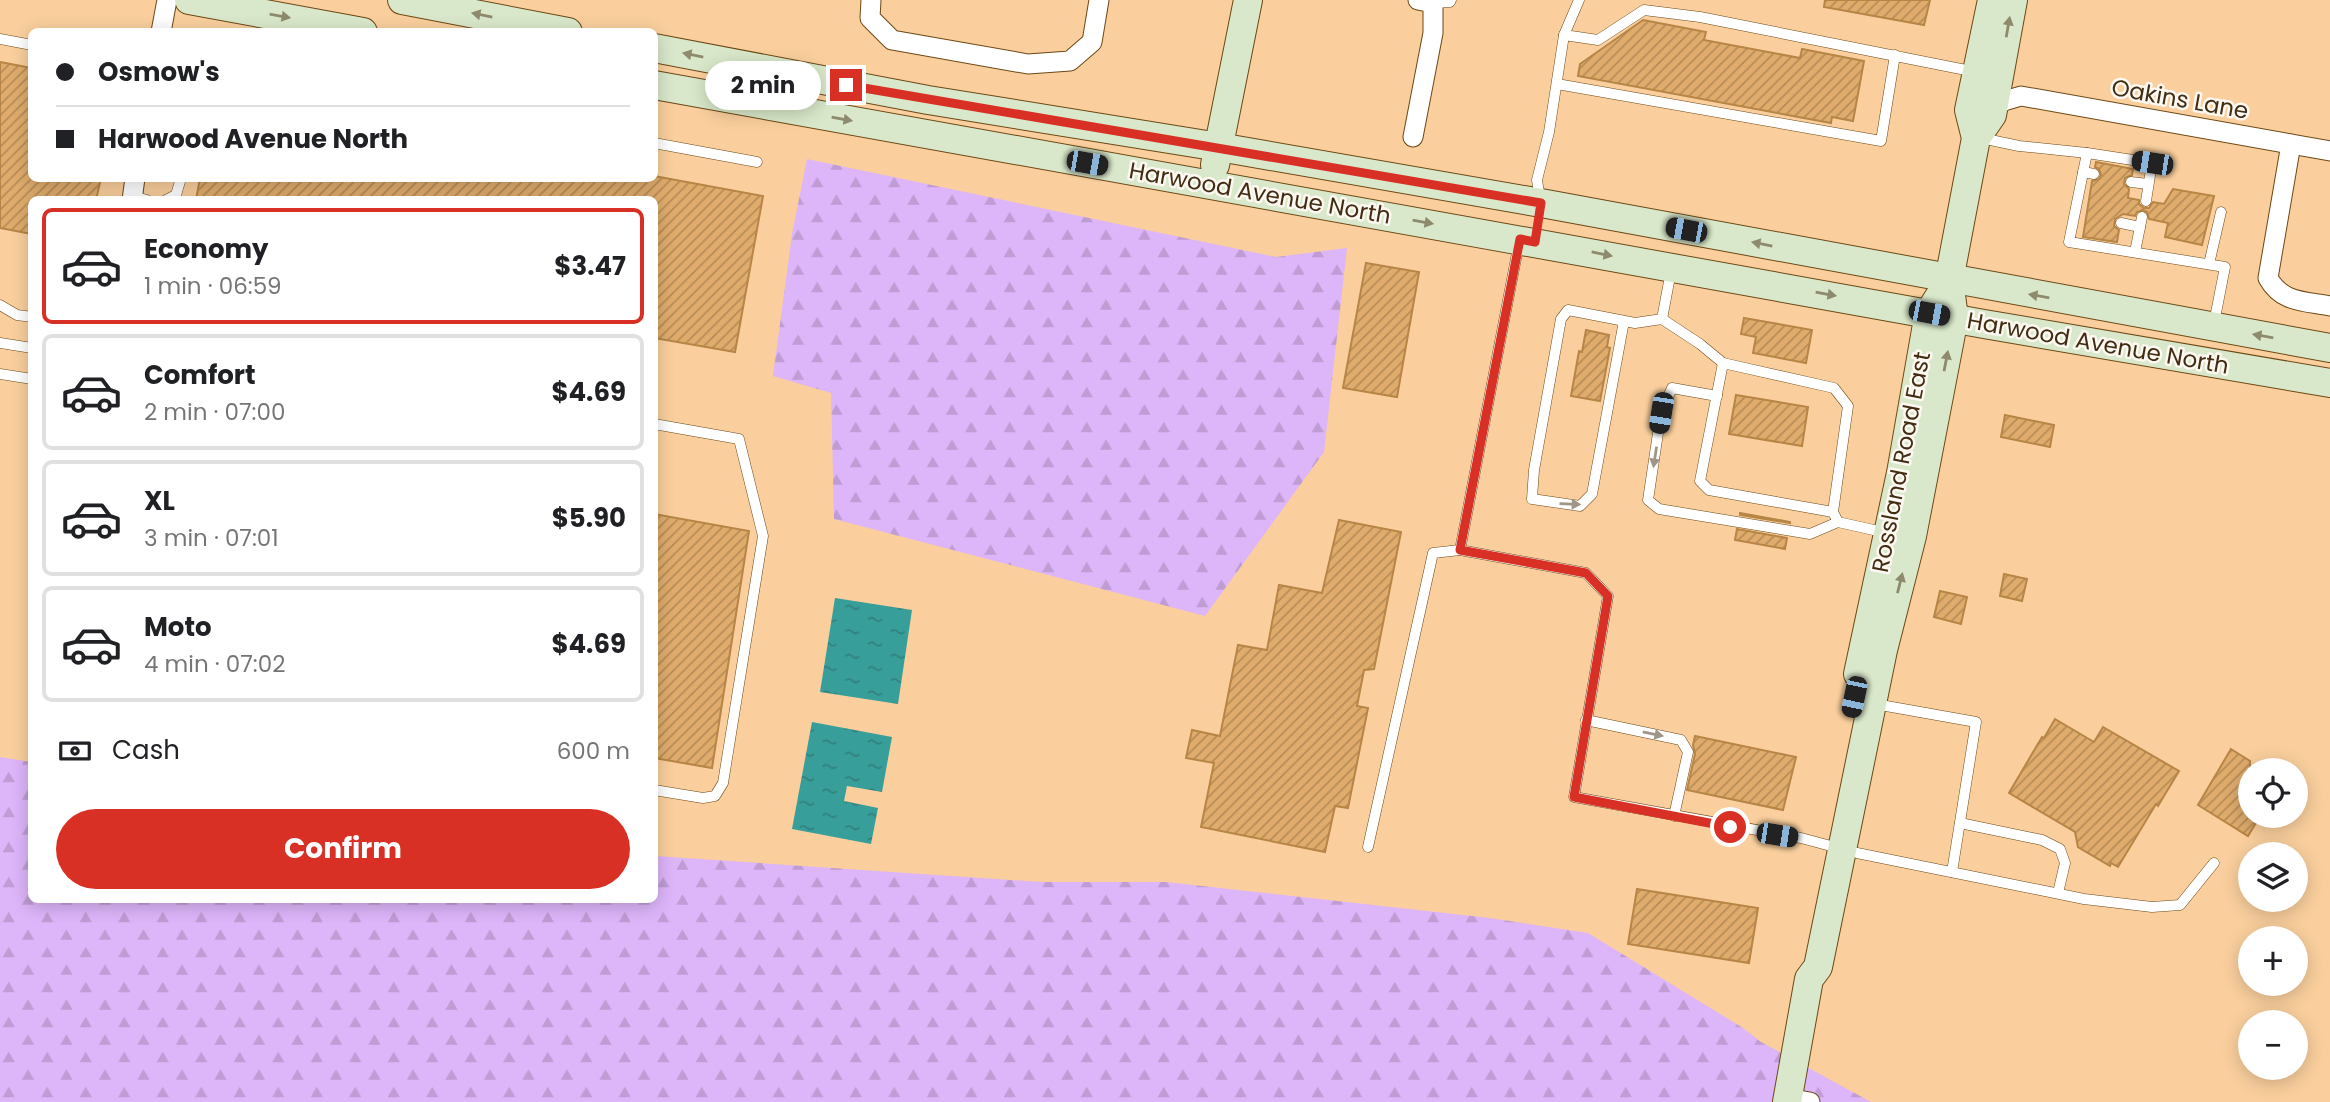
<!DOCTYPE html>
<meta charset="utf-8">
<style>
body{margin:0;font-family:Poppins,sans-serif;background:#f6f6f6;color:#202124;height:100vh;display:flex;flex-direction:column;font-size:26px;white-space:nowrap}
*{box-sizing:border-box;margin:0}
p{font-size:23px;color:#757577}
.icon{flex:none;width:38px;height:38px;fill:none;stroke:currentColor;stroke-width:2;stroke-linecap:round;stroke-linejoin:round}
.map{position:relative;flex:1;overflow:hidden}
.panel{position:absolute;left:28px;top:196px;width:630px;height:707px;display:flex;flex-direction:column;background:#fff;border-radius:10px;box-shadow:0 4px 18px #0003}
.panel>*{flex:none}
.guide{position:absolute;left:28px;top:28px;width:630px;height:154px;border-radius:10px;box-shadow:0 4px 18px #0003;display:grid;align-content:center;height:154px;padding:0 28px;background:#fff}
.controls{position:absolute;left:2238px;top:758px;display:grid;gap:14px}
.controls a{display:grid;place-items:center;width:70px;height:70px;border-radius:50%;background:#fff;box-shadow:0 4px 18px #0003;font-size:35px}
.end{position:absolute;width:32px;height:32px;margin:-16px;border:9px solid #d93025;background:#fff;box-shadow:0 0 0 4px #fff}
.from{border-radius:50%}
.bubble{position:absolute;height:49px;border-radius:24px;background:#fff;box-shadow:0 4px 18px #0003;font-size:23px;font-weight:700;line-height:49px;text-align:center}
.car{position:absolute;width:21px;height:42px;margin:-21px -10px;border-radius:9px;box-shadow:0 0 5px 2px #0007;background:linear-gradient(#222 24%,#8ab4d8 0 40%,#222 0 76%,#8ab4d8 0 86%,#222 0)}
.guide b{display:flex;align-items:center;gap:24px;height:66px;font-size:26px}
.guide b+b{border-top:2px solid #e0e0e0}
.guide i{width:18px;height:18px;background:#202124}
ul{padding:12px 0 0;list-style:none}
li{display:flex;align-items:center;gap:21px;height:116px;margin:0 14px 10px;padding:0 14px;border:4px solid #e0e0e0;border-radius:10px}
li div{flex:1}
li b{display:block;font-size:26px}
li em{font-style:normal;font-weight:700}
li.current{border-color:#d93025}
li>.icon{width:63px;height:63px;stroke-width:1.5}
.pay{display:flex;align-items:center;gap:18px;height:77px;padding:0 28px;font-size:26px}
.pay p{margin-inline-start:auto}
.button{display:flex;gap:14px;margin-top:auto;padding:14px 28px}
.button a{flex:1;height:80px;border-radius:42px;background:#d93025;color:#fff;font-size:28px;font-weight:700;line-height:80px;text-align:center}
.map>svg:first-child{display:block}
.forest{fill:url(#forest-firs)}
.water{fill:url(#water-ripples)}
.building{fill:url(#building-hatch);stroke:#b78545;stroke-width:2}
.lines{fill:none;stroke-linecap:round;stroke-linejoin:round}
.lane-casing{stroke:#6c4815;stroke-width:11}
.street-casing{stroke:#6c4815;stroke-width:21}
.secondary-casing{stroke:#6c4815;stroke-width:30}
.lane{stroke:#fff;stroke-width:10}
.street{stroke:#fff;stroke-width:19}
.secondary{stroke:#d9e8ca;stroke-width:28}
.oneway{fill:#8e8a6e}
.oneway2{fill:#a09688}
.route{stroke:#d93025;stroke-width:9}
.labels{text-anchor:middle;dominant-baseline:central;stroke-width:5;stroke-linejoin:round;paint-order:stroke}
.street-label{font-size:23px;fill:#422d12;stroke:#fdf8f1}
</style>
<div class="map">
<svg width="2330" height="1102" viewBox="0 0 2330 1102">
<defs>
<pattern id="forest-firs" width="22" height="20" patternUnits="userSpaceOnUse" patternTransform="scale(1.75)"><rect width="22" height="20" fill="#ddb5f9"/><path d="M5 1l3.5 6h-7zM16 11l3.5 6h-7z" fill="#bf9cd4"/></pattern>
<pattern id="water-ripples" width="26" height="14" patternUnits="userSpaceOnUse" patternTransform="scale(1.75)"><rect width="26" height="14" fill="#389e9a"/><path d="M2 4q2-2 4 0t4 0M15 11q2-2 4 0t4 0" fill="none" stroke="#31817c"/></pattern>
<pattern id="building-hatch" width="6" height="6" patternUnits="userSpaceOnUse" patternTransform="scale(1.75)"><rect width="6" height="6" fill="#e0ac6c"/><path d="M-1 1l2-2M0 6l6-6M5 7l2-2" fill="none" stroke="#b78c57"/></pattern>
</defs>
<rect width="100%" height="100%" fill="#facf9d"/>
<g class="forest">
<path d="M807,159L1276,257L1347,248L1324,452L1205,616L834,519L831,393L773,376L792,234Z"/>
<path d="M0,757L31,762L32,900H654L655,856L1042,882H1166L1490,918L1588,933L1743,1028L1761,1042L1871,1102H0Z"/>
</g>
<g class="water">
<path d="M835,598L912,610L898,704L820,692Z"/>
<path d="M812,722L892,737L882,792L847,786L844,801L878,808L871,844L792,829Z"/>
</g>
<g class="building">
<path d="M1825,0H1930L1924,25L1824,7Z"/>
<path d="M1643,20L1706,32L1704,40L1800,58L1802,49L1864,61L1853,121L1832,117L1831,123L1578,76L1580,64Z"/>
<path d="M0,62L32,68V178H101L96,200H32V234L0,228Z"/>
<path d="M2096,162L2133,169L2132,175L2125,178L2124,184L2129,189L2128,198L2139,200V204L2144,208H2149L2153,202L2164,204L2173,189L2214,196L2202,245L2165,237L2168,223L2149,219L2147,212L2143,210L2137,212L2135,216L2123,214L2115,219L2114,226L2119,230L2117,242L2083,237L2092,181L2099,179L2101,175L2099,169L2095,167Z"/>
<path d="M654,176L763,196L735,352L654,338V200H196L200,178H654Z"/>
<path d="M1366,263L1419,272L1397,397L1343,388Z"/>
<path d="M1744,318L1812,330L1806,363L1753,353L1756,337L1741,334Z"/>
<path d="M1586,330L1609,335L1607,347L1610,348L1600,401L1571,396L1579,351L1582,352Z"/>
<path d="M1736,395L1808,407L1802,446L1729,434Z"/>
<path d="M2005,415L2054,425L2050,447L2001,437Z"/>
<path d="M1740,513L1790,522V523L1740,515Z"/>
<path d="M654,514L749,531L712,768L654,758Z"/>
<path d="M1339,520L1401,532L1374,669L1364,670L1357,706L1368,708L1348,808L1335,806L1325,852L1201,827L1214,763L1186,758L1192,730L1220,736L1238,645L1267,650L1279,585L1322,593Z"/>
<path d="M1737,529L1787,538L1785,549L1735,540Z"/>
<path d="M2004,574L2027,579L2022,601L2000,596Z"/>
<path d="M1940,591L1967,597L1961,624L1934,617Z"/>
<path d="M2055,719L2094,742L2103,727L2179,771L2158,806L2156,804L2118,867L2111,863L2110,866L2078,847L2075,832L2009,793L2042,737L2044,738Z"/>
<path d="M1695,736L1796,757L1783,810L1687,790L1695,754L1693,745Z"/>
<path d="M2231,749L2250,761V816H2260L2248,836L2198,805Z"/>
<path d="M1637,889L1758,908L1749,963L1628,944Z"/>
</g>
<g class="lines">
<defs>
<g id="lane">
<path d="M1433,3L1450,2L1451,0"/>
<path d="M1564,35L1579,0"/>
<path d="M0,39L32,45"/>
<path d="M1557,84L1881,141L1895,55"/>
<path d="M1981,138L2019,146L2087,153L2069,242L2225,267L2214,323"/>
<path d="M654,143L757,162"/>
<path d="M2087,153L2152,163L2146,201"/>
<path d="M2083,172L2094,174"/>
<path d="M2131,182L2148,184"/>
<path d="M132,196L147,200"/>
<path d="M1540,199L1537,180L1549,132L1564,35L1598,40L1644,10L1700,17L1976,72"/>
<path d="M166,200L176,195L181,178"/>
<path d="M2121,223L2140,227"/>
<path d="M1519,243L1460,550L1586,573L1608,596L1574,797L1801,838L1857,853L2084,899L2152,907L2180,905L2214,863"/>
<path d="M2135,252L2142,217"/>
<path d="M2209,264L2221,212"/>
<path d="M1671,271L1662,319L1700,344L1723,363L1834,388L1848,406L1833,512L1838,522L1887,533"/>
<path d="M0,305L17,315L32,317"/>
<path d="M1624,321L1592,494L1580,506L1532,499L1534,470L1561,319L1568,310L1635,323L1662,319"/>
<path d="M0,343L32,348"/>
<path d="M1723,363L1700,481L1709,490L1833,512"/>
<path d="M0,374L32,379"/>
<path d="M1717,396L1672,388L1661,413L1648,500L1659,509L1810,534L1838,522"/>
<path d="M654,424L739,439L763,536L723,783L715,796L703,798L654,790"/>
<path d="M1875,704L1976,722L1952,872"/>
<path d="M1586,720L1681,740L1688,752L1674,816"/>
<path d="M1960,823L2042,840L2060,849L2065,863L2058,893"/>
<path d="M1368,847L1433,553L1460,550"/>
</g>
<g id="street">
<path d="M871,0L870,18L892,40L1028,64L1070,61L1092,42L1099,0"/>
<path d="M161,32L167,0"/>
<path d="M1994,107L2004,101L2021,96L2330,151"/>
<path d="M1413,137L1433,33V3L1418,0"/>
<path d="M2291,144L2268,278C2282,303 2304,301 2330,306"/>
<path d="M132,200L135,178"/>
<path d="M1787,1098L1810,1102"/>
</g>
<g id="secondary">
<path d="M189,0L363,32"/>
<path d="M402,0L568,32"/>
<path d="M654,48L928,100L1219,147L1541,203L2330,348"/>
<path d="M654,85L1984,324L2330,383"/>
<path d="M1976,138L1992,115L2013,0"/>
<path d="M1215,165L1248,0"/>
<path d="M1858,674L1901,473L1929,313L1939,297"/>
<path d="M1787,1102L1809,979L1818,967L1883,650L1912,536L1954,318L1949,280L1976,138L1969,110L1992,0"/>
</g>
</defs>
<use href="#lane" class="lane-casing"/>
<use href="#street" class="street-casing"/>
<use href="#secondary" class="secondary-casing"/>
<use href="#lane" class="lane"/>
<use href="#street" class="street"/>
<use href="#secondary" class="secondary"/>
</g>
<defs><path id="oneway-solid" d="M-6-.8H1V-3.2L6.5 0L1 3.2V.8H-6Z" transform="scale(1.75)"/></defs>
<g class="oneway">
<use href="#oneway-solid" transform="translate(482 15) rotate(-169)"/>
<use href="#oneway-solid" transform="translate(280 16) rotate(10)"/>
<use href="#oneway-solid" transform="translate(2008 27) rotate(-80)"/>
<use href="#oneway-solid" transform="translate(693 55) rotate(-169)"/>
<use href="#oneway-solid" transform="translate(842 119) rotate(10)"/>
<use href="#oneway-solid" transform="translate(1423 222) rotate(10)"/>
<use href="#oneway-solid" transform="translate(1762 244) rotate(-169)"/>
<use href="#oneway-solid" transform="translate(1602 254) rotate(11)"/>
<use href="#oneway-solid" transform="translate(1826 294) rotate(10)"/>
<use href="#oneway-solid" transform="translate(2039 296) rotate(-170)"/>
<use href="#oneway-solid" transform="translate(2263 336) rotate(-170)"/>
<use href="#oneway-solid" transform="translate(1946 361) rotate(-79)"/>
<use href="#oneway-solid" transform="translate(1900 583) rotate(-76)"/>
</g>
<g class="oneway2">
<use href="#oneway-solid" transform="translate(1655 457) rotate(99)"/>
<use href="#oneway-solid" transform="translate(1570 504) rotate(2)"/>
<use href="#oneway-solid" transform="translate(1653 734) rotate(12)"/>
</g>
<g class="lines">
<path class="route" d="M846,85L1541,203L1535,242L1520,239L1460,550L1586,573L1608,596L1574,797L1730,827"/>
</g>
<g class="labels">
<g class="street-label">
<text transform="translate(2180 99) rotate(10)">Oakins Lane</text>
<text transform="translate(1260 193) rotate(10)">Harwood Avenue North</text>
<text transform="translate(2098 343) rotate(10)">Harwood Avenue North</text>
<text transform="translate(1901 462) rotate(-79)">Rossland Road East</text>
</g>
</g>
</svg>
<div class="controls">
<a><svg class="icon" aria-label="locate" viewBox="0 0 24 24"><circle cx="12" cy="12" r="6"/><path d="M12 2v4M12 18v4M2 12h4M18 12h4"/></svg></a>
<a><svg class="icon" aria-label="layers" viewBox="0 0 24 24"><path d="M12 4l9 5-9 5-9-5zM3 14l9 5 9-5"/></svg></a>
<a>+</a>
<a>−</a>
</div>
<i class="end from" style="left:1730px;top:827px"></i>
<i class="end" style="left:846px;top:85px"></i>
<div class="bubble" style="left:705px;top:61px;width:116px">2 min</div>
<i class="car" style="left:1087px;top:163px;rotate:100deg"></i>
<i class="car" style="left:2152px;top:163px;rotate:279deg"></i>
<i class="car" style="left:1686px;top:230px;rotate:281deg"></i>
<i class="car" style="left:1929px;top:313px;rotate:101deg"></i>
<i class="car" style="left:1661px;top:413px;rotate:189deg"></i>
<i class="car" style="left:1854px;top:697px;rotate:192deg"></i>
<i class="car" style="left:1777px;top:835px;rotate:99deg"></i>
<div class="guide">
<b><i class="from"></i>Osmow's</b>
<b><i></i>Harwood Avenue North</b>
</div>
<section class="panel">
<ul>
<li class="current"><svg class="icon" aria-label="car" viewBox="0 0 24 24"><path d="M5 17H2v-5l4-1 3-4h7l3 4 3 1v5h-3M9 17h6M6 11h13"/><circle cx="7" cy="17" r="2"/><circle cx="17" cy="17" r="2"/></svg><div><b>Economy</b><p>1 min · 06:59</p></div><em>$3.47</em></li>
<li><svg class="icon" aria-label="car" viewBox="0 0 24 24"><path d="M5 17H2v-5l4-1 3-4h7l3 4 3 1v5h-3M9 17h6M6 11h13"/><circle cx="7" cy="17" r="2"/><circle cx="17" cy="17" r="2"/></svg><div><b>Comfort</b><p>2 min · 07:00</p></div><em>$4.69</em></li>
<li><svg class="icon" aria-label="car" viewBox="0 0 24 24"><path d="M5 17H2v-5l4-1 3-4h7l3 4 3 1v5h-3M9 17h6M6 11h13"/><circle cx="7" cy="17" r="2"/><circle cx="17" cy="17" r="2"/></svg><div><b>XL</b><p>3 min · 07:01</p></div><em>$5.90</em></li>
<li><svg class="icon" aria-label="car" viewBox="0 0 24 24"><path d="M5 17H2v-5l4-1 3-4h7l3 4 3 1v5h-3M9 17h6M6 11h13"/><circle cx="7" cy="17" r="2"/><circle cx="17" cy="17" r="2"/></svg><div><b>Moto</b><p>4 min · 07:02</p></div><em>$4.69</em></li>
</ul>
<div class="pay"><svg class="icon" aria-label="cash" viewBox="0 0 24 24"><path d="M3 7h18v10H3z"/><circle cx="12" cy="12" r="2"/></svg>Cash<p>600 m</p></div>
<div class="button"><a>Confirm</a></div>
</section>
</div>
